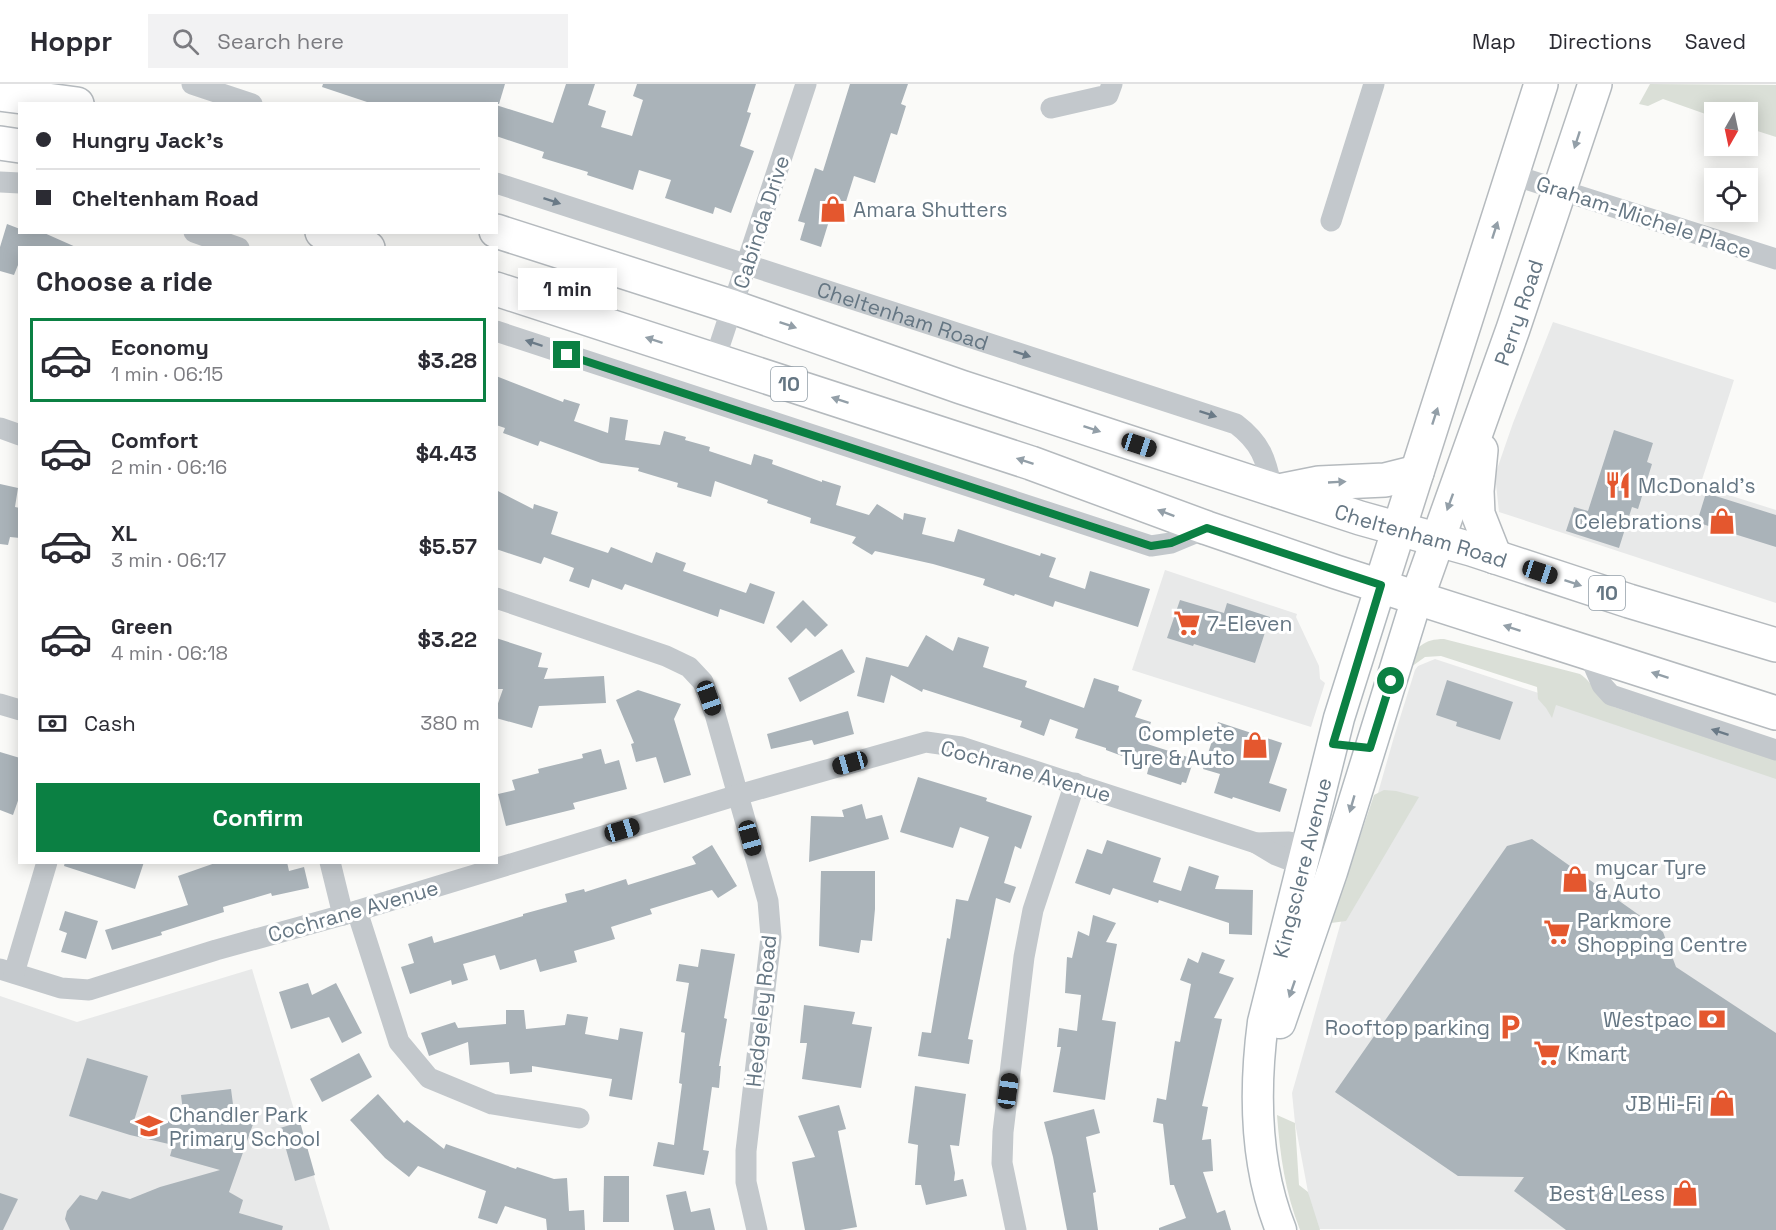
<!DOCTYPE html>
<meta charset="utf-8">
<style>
body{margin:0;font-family:"Space Grotesk",sans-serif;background:#f2f2f3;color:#2b2b33;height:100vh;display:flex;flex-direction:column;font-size:22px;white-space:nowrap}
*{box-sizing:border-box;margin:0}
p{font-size:20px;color:#7c7c81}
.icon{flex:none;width:33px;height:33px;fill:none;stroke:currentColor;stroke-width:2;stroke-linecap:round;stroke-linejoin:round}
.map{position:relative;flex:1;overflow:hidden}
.panel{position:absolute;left:18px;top:162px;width:480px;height:618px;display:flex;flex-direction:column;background:#fff;border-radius:0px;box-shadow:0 3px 15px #0003}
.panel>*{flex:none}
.hud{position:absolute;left:18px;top:18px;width:480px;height:132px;border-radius:0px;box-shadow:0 3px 15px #0003;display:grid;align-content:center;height:132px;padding:0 18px;background:#fff}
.needle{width:39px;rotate:189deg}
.fabs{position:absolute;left:1704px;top:18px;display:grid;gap:12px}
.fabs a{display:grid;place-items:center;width:54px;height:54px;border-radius:0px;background:#fff;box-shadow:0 3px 15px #0003;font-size:30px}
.end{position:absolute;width:27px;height:27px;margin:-14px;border:8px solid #0b8043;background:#fff;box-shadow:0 0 0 3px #fff}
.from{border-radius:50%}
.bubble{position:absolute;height:42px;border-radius:0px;background:#fff;box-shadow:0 3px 15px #0003;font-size:20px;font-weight:800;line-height:42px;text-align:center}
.car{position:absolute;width:18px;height:36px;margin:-18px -9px;border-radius:8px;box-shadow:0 0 4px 2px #0007;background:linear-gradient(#222 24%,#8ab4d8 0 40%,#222 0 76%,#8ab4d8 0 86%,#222 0)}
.hud b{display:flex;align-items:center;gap:21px;height:57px;font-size:22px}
.hud b+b{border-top:2px solid #e1e1e2}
.hud i{width:15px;height:15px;background:#2b2b33}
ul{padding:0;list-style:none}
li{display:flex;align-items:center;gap:18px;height:84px;margin:0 12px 9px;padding:0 6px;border:3px solid transparent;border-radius:0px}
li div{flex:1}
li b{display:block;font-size:22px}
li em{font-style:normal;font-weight:800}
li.on{border-color:#0b8043}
li>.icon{width:54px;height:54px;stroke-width:1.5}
h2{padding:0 18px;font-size:27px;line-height:72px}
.pay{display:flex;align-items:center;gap:15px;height:66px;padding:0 18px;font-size:22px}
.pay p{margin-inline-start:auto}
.action{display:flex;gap:12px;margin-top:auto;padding:12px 18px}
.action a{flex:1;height:69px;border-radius:0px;background:#0b8043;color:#fff;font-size:24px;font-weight:800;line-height:69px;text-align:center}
header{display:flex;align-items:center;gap:36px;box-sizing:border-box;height:84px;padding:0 30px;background:#fff;border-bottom:2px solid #e1e1e2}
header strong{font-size:28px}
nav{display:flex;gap:33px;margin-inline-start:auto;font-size:21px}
.search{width:420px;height:54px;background:#f2f2f3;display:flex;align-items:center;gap:15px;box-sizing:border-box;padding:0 21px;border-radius:0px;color:#7c7c81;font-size:22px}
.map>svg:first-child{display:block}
.built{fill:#e8e9e9}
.green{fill:#dadfd7}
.building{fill:#aab3b9}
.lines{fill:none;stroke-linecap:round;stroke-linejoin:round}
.secondary-casing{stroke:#b3babf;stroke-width:33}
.primary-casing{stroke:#b5babe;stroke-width:36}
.minor{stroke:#c3c8cc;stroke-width:21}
.secondary{stroke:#fff;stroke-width:30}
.primary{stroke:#fff;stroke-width:33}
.oneway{fill:#939fa8}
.oneway2{fill:#6a7a87}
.route{stroke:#0b8043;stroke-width:8}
.labels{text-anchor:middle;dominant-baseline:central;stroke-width:6;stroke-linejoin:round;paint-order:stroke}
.shield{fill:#fff;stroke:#939fa8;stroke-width:1.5}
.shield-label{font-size:20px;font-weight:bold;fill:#657683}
.poi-label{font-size:21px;fill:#657683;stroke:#fff;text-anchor:start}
.street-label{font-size:21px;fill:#657683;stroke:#fff}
</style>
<header>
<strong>Hoppr</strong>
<div class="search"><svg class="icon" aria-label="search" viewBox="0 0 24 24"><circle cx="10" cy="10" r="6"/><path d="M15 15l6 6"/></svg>Search here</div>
<nav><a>Map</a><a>Directions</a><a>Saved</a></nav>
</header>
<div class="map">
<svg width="1776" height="1146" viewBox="0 0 1776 1146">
<rect width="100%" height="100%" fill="#fafaf8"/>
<g class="built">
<path d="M1553,238L1734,296L1700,402L1776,426V519L1499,428L1495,391L1513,339Z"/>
<path d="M1165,486L1297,530L1296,533L1319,582L1320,595L1325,599L1311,643L1132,586Z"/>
<path d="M1435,575L1776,687V1146L1315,1145L1295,1039L1292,1009L1394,653L1415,586L1418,582Z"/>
<path d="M252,885L330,1146H0V912L77,938Z"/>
</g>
<g class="green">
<path d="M1650,0L1776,1V53L1748,44V28H1714V33L1663,15L1648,22L1639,20Z"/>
<path d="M1444,555L1580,590C1594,599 1598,616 1614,623L1776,676V695L1556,621L1552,634L1546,624L1538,615L1537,603L1441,572L1425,573L1411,583L1407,580C1416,563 1424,555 1444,555Z"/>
<path d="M1384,706L1396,707L1419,713L1346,837L1331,839L1374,711Z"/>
<path d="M1277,1031L1295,1039L1299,1101L1308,1108L1320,1146H1300C1285,1108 1280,1071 1277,1031Z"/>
</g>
<g class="building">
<path d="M323,0H505L499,20H373L322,3Z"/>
<path d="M566,0H595L588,21L606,27L601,43L632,52L643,16L633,12L637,0H756L747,28L751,29L740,62L754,67L731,129L715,123L713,130L665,114L671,96L639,86L633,106L587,91L588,88L542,74L544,68L496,52V21L553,39Z"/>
<path d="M850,0H908L901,20L906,22L897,51L891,49L875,99L854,92L839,140L829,137L821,163L800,156L805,139L798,137L815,84L823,87Z"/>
<path d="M7,140L20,145V148H42L78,164H20V176L14,191L0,187V163Z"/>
<path d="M496,292L563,318L564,315L580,320L574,337L608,349L610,333L628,336L625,356L660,361L664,347L686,353L685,356L710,363L709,367L751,381L754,370L773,376L772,380L822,398V396L841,402L836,421L869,431L877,420L903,436L904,429L926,434L922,450L954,458L958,445L1040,472L1041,469L1056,474L1049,493L1085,505L1090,487L1150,505L1138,543L1055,517L1053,523L1015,510L1014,512L983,501L985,495L933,480L875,467L872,471L852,459L856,453L810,439L811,434L767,419L768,416L715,397L711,413L677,403L678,399L638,387L639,384L601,379L540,357L538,362L503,349L505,344L496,341Z"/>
<path d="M1614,346L1653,359L1647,378L1652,380L1638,425L1632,423L1619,464L1566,447L1574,423L1588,427Z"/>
<path d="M0,400L18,404L15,423L20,424V454L10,453L8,461L0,460Z"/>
<path d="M496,406L533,425L534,420L558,428L551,450L608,469L611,463L652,479L656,468L686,479L683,487L746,509L750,499L775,508L764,540L720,525L718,533L625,500L622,506L592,495L589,504L569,497L574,484L544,473L541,480L496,465Z"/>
<path d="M1706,409L1776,431V463L1699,439L1700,435H1698Z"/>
<path d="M803,516L828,541L815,553L806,544L791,559L776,543Z"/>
<path d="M1180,516L1224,529L1227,519L1270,533L1255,579L1194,560L1193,562L1167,554Z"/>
<path d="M926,551L953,567L958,553L989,563L983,583L1027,597L1025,603L1084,624L1094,594L1119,602L1118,607L1142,616L1135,633L1151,638L1144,659L1194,675L1186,699L1182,698L1181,701L1147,690L1149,682L1106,666V664L1075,654L1078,645L1050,635L1044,652L1020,643L1022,637L923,605L922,608L891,591L884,619L857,612L866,573L908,583Z"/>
<path d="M496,554L542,569L538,583L548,584L544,595L604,592L606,619L539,622L532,644L496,634V625L503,605H496Z"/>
<path d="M842,565L855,588L800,618L788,594Z"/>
<path d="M1447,596L1513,618L1500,656L1456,642L1457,638L1436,631Z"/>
<path d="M638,606L681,620L674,635L691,691L664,699L656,673L636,678L631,660L634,659L616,616Z"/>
<path d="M848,627L854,650L814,661L812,656L771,665L767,650Z"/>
<path d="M1218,638L1282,659L1269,699L1287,705L1280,728L1233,713L1232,715L1214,709L1220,690L1203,685Z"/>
<path d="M601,665L605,680L619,676L627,705L573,719L575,725L506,742L498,710L515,706L512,696L539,689L538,685L583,674L582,670Z"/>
<path d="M0,668L20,674V711L13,731L0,726Z"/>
<path d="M918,693L987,714L986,717L1032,732L1021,765L1015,762L1004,799L1016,803L1010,819L996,814L968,955L973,956L969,980L918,972L922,948L931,949L947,854L950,855L956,815L968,817L989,753L960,743L953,764L900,748Z"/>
<path d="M862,720L866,735L882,731L889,755L809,778L811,732L844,733L842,726Z"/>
<path d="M1532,755L1663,848L1676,883L1776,949V1146H1566L1514,1107L1524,1093L1458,1092L1335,1008L1507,762Z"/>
<path d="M1107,756L1161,774L1153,798L1181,807L1189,782L1219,792L1215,805L1253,806L1252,851L1229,850V839L1159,816L1158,819L1113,804L1110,811L1075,799L1087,765L1102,770Z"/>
<path d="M712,761L737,802L718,814L712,806L650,825L652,830L611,843L615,855L574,867L577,878L540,888L536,875L500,886L495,871L463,880L468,896L452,901L451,896L410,910L401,883L414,879L408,860L432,852L434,859L523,832V830L567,818L565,810L584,805L585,808L626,795L628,801L696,780L692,773Z"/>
<path d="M65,778H144L135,805L64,782Z"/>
<path d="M218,778H287L289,787L304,783L309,804L272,812L271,809L223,823L224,828L161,848L162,851L112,866L105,846L188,821L178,792Z"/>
<path d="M821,787H875V825L872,857L861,856L859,869L819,862Z"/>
<path d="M65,827L98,837L86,875L61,868L67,849L59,846Z"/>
<path d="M1093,831L1116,839L1106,858L1117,860L1102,936L1116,938L1105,1016L1053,1008L1061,963H1057L1059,944L1077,947L1081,911L1065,909L1067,873L1072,874L1078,847L1089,852Z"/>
<path d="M701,865L735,870L724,934L727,935L719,982H721L719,1004L712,1003L703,1066L709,1067L704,1091L653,1082L658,1058L674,1061L682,1000L679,999L685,949L681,948L689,899L676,897L679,880L698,883Z"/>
<path d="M1202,868L1225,876L1219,889L1234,894L1214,934L1222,935L1202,1022L1208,1023L1202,1056L1211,1055L1213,1087L1203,1088L1217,1129L1225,1126L1231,1146H1159V1144L1186,1134L1174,1101H1170L1163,1040L1153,1038L1157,1014L1166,1016L1175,957L1180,958L1191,900L1180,896L1188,874L1198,879Z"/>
<path d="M308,899L312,911L336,899L362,949L342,959L329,933L291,945L279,908Z"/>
<path d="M804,921L855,928L852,940L872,943L861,1004L802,995L807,959H800Z"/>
<path d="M506,926H524L526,945L565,941L567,930L588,933L585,950L618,956L620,944L643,948L632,1016L609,1012L612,995L532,982V988L510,990L509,978L470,981L468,958L429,972L421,949L455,938L458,944L506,940Z"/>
<path d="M359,969L372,993L322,1018L310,995Z"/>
<path d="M87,974L148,992L133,1040L184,1036L181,1011L231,1005L234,1028L258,1026L229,1108L243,1116L239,1129L283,1142L282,1146H70L65,1135L67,1127L80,1111L97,1116L102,1107L130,1115L160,1103L220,1086L170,1072L173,1061L130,1051L69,1032Z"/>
<path d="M915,1002L966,1010L959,1062L950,1061L955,1089L954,1097L963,1095L967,1112L926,1121L921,1101H915L918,1061L908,1059Z"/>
<path d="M378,1010L404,1039L407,1036L444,1065L446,1060L516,1085L517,1083L554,1095L567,1094L569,1127L584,1126L585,1146H547L546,1135L505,1122L497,1140L478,1134L486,1107L418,1082L409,1093L385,1074L350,1036Z"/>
<path d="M839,1021L846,1045L838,1047L857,1143L840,1146H805L792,1078L815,1073L798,1032Z"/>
<path d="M1094,1025L1100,1049L1086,1053L1096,1108L1093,1109L1098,1146H1067L1053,1073L1044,1038Z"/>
<path d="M300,1038L315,1091L295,1097L280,1044Z"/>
<path d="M604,1092H629V1138H603Z"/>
<path d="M686,1107L691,1128L710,1124L715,1146H674L666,1111Z"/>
<path d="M0,1109L18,1115L3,1146H0Z"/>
</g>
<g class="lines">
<defs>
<g id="secondary">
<path d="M1280,939L1332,788L1417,514"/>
<path id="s2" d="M1281,1146C1255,1081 1254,1006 1263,938L1339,634L1381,501"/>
</g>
<g id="primary">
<path d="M0,10L77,20"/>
<path d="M0,59L20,62"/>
<path id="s3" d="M496,147L733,223L961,303L1360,434L1471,465L1629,517L1776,561"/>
<path d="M322,148L368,164"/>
<path d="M496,205L1031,379L1207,444L1336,488L1776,629"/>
<path d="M1481,366L1477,407L1478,430L1495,473"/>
<path d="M1284,406L1319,399L1385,396L1417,388"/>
<path d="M1381,501L1541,0"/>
<path id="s4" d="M1417,514L1513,245L1595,0"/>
</g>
</defs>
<use href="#secondary" class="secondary-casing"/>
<use href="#primary" class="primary-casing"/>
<g class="minor">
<path d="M192,0L252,20"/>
<path d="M1051,24L1108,11L1112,0"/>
<path d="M1513,91L1776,175"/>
<path d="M0,98L20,99"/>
<path id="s1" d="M496,99L1236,340C1261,359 1266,375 1272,405"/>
<path d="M1331,137L1374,0"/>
<path d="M194,148L239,164"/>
<path d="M496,247L1151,462L1171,459L1207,444"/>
<path d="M715,275L806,0"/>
<path d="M0,344L20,351"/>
<path d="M496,514L666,572L689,583L703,598L715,630L768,817L771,853L746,1067V1098L757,1146"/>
<path d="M1588,568L1602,601L1611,611L1776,666"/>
<path d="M0,620L20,626"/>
<path d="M1256,759L1289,758L1307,761"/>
<path d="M330,778L343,831"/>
<path d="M357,827L399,958L429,994L492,1020L579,1034"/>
<path d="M0,885L61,904L89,906L216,866L343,831L738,711L926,658L961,663L1256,759L1276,771L1302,781"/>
<path d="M14,889L47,778"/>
<path d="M1016,1146L1002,1079L1003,1048L1024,873L1033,826L1075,699"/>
</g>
<use href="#secondary" class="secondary"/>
<use href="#primary" class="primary"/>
</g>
<defs><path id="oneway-solid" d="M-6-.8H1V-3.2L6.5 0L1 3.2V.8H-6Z" transform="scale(1.5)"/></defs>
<g class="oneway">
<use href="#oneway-solid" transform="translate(1577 56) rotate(108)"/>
<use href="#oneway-solid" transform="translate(1495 146) rotate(-72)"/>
<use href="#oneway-solid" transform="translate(788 241) rotate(19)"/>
<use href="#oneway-solid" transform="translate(654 256) rotate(-162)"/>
<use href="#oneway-solid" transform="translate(840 316) rotate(-162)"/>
<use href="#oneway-solid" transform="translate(1435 332) rotate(-72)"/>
<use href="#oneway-solid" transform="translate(1092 345) rotate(18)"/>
<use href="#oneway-solid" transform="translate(1025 377) rotate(-162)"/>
<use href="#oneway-solid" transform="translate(1337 398) rotate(-3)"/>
<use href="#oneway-solid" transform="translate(1450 418) rotate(110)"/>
<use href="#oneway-solid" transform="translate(1166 429) rotate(-159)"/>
<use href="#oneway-solid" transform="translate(1573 499) rotate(18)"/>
<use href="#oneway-solid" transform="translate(1512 544) rotate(-162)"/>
<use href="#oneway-solid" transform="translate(1660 591) rotate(-162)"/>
<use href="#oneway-solid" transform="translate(1352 720) rotate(106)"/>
<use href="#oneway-solid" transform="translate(1292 905) rotate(109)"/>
</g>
<g class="oneway2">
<use href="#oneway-solid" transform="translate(552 117) rotate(18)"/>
<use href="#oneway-solid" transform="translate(534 259) rotate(-162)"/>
<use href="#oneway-solid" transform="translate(1022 270) rotate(18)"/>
<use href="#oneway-solid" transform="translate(1208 330) rotate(18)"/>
<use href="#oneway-solid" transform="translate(1720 648) rotate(-162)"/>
</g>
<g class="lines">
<path class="route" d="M567,271L1151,462L1171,459L1207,444L1381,501L1333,660L1370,664L1391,597"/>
</g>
<defs>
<symbol id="shop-bare" viewBox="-9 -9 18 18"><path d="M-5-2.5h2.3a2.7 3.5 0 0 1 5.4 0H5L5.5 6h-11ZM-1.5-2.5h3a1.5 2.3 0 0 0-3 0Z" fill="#e4572e" stroke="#fff" stroke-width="2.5" paint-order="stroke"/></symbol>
<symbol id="restaurant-bare" viewBox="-9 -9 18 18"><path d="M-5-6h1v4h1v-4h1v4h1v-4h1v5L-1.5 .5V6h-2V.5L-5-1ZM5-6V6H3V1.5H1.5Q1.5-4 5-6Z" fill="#e4572e" stroke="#fff" stroke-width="2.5" paint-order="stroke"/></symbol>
<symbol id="supermarket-bare" viewBox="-9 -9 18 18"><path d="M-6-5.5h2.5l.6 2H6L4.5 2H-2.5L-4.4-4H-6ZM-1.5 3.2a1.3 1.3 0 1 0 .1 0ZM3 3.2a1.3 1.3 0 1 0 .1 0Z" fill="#e4572e" stroke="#fff" stroke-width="2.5" paint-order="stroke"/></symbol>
<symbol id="bank-bare" viewBox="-9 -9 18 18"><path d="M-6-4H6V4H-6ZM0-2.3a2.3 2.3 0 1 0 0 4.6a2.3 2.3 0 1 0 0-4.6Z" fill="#e4572e" stroke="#fff" stroke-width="2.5" paint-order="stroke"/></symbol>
<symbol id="parking-bare" viewBox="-9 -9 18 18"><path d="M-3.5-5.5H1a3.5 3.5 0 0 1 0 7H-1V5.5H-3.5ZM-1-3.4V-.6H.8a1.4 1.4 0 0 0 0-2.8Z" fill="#e4572e" stroke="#fff" stroke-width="2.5" paint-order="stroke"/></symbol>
<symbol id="school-bare" viewBox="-9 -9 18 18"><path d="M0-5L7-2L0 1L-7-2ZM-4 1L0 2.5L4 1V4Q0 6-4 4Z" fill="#e4572e" stroke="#fff" stroke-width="2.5" paint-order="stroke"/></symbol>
</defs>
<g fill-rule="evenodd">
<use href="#shop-bare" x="814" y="106" width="38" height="38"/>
<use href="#restaurant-bare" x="1599" y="382" width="38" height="38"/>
<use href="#shop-bare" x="1703" y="418" width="38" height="38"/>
<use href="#supermarket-bare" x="1168" y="520" width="38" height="38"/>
<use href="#shop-bare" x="1236" y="642" width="38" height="38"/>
<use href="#shop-bare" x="1556" y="776" width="38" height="38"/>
<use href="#supermarket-bare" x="1538" y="829" width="38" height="38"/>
<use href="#bank-bare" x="1693" y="916" width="38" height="38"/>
<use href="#parking-bare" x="1491" y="924" width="38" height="38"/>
<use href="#supermarket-bare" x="1528" y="950" width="38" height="38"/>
<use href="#shop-bare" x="1703" y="1000" width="38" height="38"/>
<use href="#school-bare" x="130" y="1023" width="38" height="38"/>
<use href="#shop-bare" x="1666" y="1090" width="38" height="38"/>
</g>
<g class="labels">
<g class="shield">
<rect x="771" y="283" width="36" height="34" rx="4.5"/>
<rect x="1589" y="492" width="36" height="34" rx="4.5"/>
</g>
<g class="shield-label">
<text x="789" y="300">10</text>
<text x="1607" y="509">10</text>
</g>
<g class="poi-label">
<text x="853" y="125">Amara Shutters</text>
<text x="1638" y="401">McDonald's</text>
<text x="1702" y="437" text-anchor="end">Celebrations</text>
<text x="1207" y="539">7-Eleven</text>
<text x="1235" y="649" text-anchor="end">Complete<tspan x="1235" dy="24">Tyre &amp; Auto</tspan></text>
<text x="1595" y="783">mycar Tyre<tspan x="1595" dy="24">&amp; Auto</tspan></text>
<text x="1577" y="836">Parkmore<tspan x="1577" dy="24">Shopping Centre</tspan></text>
<text x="1692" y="935" text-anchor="end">Westpac</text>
<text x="1490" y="943" text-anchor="end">Rooftop parking</text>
<text x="1567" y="969">Kmart</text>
<text x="1702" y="1019" text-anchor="end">JB Hi-Fi</text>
<text x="169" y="1030">Chandler Park<tspan x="169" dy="24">Primary School</tspan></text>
<text x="1665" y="1109" text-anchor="end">Best &amp; Less</text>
</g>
<g class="street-label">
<text transform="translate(1644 133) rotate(18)">Graham-Michele Place</text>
<text transform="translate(761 138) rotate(-72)">Cabinda Drive</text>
<text stroke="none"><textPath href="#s4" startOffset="303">Perry Road</textPath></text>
<text stroke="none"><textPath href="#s1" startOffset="428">Cheltenham Road</textPath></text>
<text stroke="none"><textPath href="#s3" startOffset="974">Cheltenham Road</textPath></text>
<text transform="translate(1026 687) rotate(16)">Cochrane Avenue</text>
<text stroke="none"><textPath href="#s2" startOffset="370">Kingsclere Avenue</textPath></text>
<text transform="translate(353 827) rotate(-16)">Cochrane Avenue</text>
<text transform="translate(761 927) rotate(-84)">Hedgeley Road</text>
</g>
</g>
</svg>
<div class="fabs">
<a><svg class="needle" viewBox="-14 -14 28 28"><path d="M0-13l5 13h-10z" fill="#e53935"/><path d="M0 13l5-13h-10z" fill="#7c7c81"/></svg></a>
<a><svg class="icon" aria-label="locate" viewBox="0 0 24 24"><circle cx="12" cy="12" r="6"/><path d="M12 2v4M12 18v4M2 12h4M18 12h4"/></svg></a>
</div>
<i class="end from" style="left:1391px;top:597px"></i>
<i class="end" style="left:567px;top:271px"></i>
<div class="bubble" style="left:518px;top:184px;width:99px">1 min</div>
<i class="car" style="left:1139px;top:361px;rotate:108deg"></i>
<i class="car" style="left:1540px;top:488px;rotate:108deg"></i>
<i class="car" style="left:709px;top:614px;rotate:160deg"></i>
<i class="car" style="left:850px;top:679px;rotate:254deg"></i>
<i class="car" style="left:622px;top:746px;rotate:73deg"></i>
<i class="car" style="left:750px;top:754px;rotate:164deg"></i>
<i class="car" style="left:1008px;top:1007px;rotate:8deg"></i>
<div class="hud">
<b><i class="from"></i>Hungry Jack's</b>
<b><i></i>Cheltenham Road</b>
</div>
<section class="panel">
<h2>Choose a ride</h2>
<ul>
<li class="on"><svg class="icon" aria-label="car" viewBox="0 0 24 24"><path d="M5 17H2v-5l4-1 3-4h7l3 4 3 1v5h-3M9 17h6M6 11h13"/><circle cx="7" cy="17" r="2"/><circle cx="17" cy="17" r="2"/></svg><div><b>Economy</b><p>1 min · 06:15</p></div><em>$3.28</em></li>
<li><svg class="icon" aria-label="car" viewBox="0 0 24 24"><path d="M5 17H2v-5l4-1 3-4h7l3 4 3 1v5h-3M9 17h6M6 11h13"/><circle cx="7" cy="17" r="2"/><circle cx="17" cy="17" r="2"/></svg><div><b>Comfort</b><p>2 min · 06:16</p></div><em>$4.43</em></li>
<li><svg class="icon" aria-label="car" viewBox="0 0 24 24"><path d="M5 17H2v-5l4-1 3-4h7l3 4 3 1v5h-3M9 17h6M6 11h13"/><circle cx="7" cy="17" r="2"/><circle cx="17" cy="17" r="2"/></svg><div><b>XL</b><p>3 min · 06:17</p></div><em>$5.57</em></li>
<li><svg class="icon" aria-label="car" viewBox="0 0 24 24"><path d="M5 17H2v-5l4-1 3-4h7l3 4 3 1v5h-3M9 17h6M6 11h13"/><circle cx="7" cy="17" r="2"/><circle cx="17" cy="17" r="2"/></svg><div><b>Green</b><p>4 min · 06:18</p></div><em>$3.22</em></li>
</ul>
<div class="pay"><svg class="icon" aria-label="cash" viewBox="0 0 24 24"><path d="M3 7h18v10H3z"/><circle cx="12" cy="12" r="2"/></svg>Cash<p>380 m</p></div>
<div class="action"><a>Confirm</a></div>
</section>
</div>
